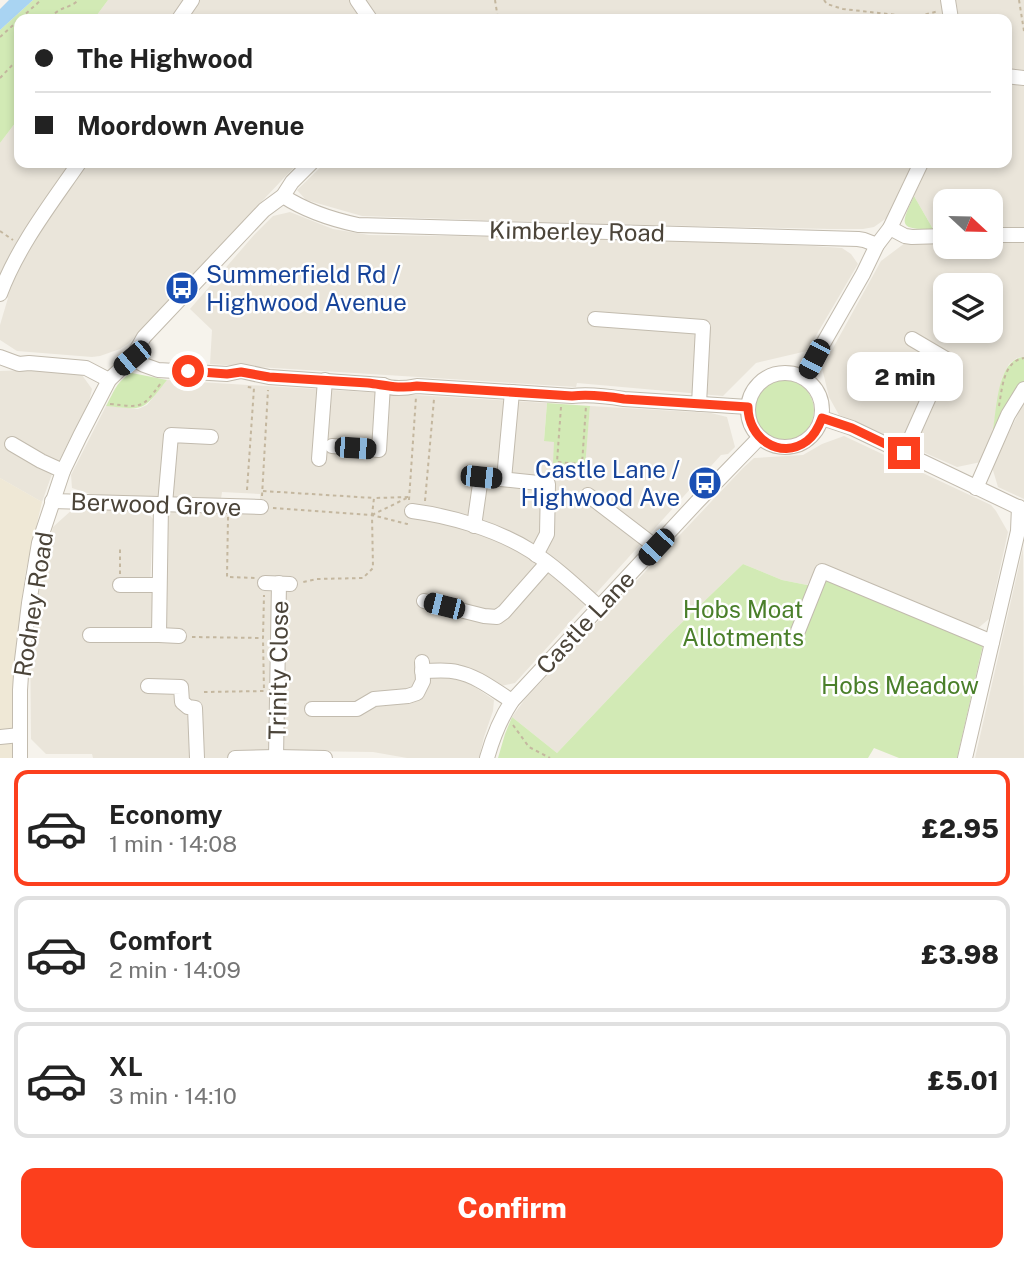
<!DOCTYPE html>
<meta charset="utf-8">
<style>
body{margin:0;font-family:"Public Sans",sans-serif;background:#f6f6f6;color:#222;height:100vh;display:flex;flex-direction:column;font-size:26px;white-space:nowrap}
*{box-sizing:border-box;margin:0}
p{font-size:23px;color:#767676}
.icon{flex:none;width:38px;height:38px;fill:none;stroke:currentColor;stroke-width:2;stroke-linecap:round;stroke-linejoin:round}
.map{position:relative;height:758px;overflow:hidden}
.drawer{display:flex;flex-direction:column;background:#fff;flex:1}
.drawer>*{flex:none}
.guide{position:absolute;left:14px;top:14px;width:998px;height:154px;border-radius:14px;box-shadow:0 4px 10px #0003;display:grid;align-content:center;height:154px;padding:0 21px;background:#fff}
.needle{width:46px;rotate:112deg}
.controls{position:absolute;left:933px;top:189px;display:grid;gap:14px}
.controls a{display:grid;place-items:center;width:70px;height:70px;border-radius:14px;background:#fff;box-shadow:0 4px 10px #0003;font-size:35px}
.end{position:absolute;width:32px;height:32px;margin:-16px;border:9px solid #fc3f1d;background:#fff;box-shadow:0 0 0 4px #fff}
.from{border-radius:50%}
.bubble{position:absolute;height:49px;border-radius:14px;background:#fff;box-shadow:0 4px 10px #0003;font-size:23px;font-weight:800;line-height:49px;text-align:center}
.car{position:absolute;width:21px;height:42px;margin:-21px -10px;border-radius:9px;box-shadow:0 0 5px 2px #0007;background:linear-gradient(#222 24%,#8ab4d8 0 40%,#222 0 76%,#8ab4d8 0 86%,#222 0)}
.guide b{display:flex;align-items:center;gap:24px;height:66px;font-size:26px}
.guide b+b{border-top:2px solid #e0e0e0}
.guide i{width:18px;height:18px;background:#222}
ul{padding:12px 0 0;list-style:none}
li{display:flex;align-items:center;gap:21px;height:116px;margin:0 14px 10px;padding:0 7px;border:4px solid #e0e0e0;border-radius:14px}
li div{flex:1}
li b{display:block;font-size:26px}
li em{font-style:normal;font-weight:800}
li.current{border-color:#fc3f1d}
li>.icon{width:63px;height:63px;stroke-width:1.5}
.cta{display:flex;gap:14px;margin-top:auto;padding:14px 21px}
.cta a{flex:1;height:80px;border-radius:14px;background:#fc3f1d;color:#fff;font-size:28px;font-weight:800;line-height:80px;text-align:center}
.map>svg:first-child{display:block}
.residential{fill:#eae5da;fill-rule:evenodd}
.education{fill:#efe8d6}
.green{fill:#d2eab5}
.water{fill:#a9d4f2}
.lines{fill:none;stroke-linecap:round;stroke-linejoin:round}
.minor-casing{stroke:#c2bbae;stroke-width:16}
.path{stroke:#c4b79f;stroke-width:2;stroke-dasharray:3.5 3.5;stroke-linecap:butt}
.minor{stroke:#fff;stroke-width:14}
.route{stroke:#fc3f1d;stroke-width:9}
.labels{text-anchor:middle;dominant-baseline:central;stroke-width:5;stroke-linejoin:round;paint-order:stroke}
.street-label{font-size:24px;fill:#4b4439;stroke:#fff}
.transit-label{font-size:24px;fill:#164399;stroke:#fff;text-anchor:start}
.park-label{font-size:24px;fill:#4a7f2a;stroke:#fff}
</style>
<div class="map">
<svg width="1024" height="758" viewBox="0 0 1024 758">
<rect width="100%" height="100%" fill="#f6f3ec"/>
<g class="residential">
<path d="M108,0H941L943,19H379L378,16L372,19H94Z"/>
<path d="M956,0H1024V70L1006,69V19H959Z"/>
<path d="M1006,84L1024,86V228H991L990,201H945V229H933L914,196L929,163H1006Z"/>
<path d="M19,118V163H298L129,343L120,349L100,356L92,357L17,351L0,340V325L8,298L0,293V143Z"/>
<path d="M325,163H916L888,217L874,227L863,229H831L602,224L362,216L306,200L297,190Z"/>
<path d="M290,212L333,229L369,235L599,238L814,246L842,248L851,254L858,264L807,351L756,363L723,396L577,383L576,387L210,364L212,330L190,309L254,235L273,216Z"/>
<path d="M991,242H1024V357L1017,358L1009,364L1002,378L991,440L981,462L957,467L839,415L829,397L822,368L881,261L905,243H945V247H990ZM945,285H990V331H945Z"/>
<path d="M26,370L82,375L92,389L89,402L52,474L42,502L0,478V371Z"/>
<path d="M167,380L547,403L544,440L554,441L584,467L590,406L711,413L727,417L735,447L728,454L721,455L515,683L501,686L462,666L430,663L427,660L429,676L457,678L472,685L494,700L493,711L484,737L479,758H407L373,752L300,751V758H93L92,754H46L31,739L30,628L53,527L74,508L146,511L153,519L150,587H164L165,519L170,511H260V494L222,492L221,499L158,496H113L90,494L72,488L71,475L106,406L138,409L147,405Z"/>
<path d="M1024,402V499L998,487L992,467Z"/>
<path d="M844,436L991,505L996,511L1008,532L989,619L977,629L819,566L807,585L782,580L743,564L669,635L557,753L512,717L525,699L743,468L754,458L803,455L822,444Z"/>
<path d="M1023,548L1024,758H975Z"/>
</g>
<path class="education" d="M0,478L42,502L26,570L16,643L14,685L12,758H0Z"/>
<g class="green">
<path d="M33,0H108L94,19H19V118L0,143V30Z"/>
<path d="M914,196L933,229C897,230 901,224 914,196Z"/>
<path d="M1024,357V383L999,429H993C997,409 997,359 1024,357Z"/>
<path d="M132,373L167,380C142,412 145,410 106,406C114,392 117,380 132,373Z"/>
<circle cx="784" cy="410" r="30"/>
<path d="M547,403L590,406L585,467L553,463L554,442L544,441Z"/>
<path d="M743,564L782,580L807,585L826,580L983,645L957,758H899L874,748L868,758H498L505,734L512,717L557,753L669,635Z"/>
</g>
<path class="water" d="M9,0H33L0,30V9Z"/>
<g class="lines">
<defs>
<g id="minor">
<path d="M357,0L370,19"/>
<path d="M948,0L951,19"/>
<path d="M179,19L192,0"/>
<path d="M1006,76L1024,78"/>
<path d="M283,196C306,211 330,219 358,225L858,239L864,240L877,245"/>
<path d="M890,228L905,236L912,237L945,236"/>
<path d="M990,235H1024"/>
<path d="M0,294C18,246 50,205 79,163"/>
<path d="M595,319L703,327L699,404"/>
<path d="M0,357L19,364L29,363L86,368L109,380"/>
<path d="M132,358L144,365L158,370L227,374L241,371L269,377L383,385C393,390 407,388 417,386L572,396C590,394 606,396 624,399L748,407"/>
<circle cx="785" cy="410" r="37"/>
<path d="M804,377L863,274L877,245L890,228L921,163"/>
<path d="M822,418L852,428L1024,510"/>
<path d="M12,444L41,461L63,471"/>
<path d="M332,446L379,450L383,385"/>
<path d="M904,453L946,359L912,339"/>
<path d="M319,459L325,380"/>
<path d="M504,479L512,392"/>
<path d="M976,488L1008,415L1024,389"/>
<path d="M588,495L656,547"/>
<path d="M52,501L261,507"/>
<path d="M165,504L171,435L211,437"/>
<path d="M412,511C451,516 498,530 531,551C556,567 578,588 599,607"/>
<path d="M474,526L481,477L548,484L547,534L536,555"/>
<path d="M265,583L290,584"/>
<path d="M120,585H159"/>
<path d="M424,601L484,616L497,617L504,612L547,563"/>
<path d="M798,631L822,571L992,642"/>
<path d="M90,635H159L161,504"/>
<path d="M159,635L179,636"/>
<path d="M422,671C433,671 446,669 457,672C477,676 494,690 512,701"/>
<path d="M148,686L181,687L182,702L188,707L195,708L197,758"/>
<path d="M312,709H357L374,699L408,696L417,693L423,681L422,662"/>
<path d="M0,737L20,735"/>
<path d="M276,757L279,583"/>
<path d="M20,758V690L22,660L29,603L39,543L63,471L80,436L109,380L132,358L144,337L264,210L283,196L292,182L311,163"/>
<path d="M235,758L276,757L325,758"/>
<path d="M487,758C493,737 500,719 512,701L697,502L759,438"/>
<path d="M965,758L1018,531L1019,507"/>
</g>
</defs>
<use href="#minor" class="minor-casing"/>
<g class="path">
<path d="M495,0L498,19"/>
<path d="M824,0L827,4L843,9L915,17L939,11"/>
<path d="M1019,0L1024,31"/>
<path d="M52,19V16C62,6 68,9 79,0"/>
<path d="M0,37L41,0"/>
<path d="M0,78L19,58"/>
<path d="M0,231L13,240"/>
<path d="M110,404C142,407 141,410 161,383"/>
<path d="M999,406C1002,390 1003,361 1024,358"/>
<path d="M561,407L557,462L582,464L586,406"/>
<path d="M247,490L254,388L247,387L248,385"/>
<path d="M263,491L374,498L372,515L373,568L363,578L317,579L303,582"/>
<path d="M262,496L268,390"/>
<path d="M409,500L416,397"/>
<path d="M425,501L434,399"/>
<path d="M273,508L372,515L407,524V522"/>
<path d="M372,515L409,497L375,498"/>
<path d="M228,517L227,577L255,578"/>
<path d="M120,574V547"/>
<path d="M192,637L263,638L264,595"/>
<path d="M204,692L264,691L263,639"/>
<path d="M513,725L529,747L550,758"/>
</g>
<use href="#minor" class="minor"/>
</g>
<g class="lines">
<path class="route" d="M188,371L227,374L241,372L269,377L368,383C385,385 399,389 417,386L572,396C590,394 606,396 624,399L748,407C748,438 780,461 807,441C815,435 819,426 822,418L852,428L904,453"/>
</g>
<defs>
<symbol id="bus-disc" viewBox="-11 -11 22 22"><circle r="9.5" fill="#1a4fb4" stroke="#fff"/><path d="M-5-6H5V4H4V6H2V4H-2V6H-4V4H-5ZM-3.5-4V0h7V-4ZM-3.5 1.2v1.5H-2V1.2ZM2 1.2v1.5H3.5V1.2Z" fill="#fff"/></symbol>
</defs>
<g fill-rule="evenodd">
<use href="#bus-disc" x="163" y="269" width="38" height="38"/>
<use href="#bus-disc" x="686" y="464" width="38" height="38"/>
</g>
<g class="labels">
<g class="street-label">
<text transform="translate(577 231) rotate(1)">Kimberley Road</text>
<text transform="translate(156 504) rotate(2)">Berwood Grove</text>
<text transform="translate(33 604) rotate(-81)">Rodney Road</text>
<text transform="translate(585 622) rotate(-47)">Castle Lane</text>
<text transform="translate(278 670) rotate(-89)">Trinity Close</text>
</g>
<g class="transit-label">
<text x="206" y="274">Summerfield Rd /<tspan x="206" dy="28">Highwood Avenue</tspan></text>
<text x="680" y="469" text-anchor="end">Castle Lane /<tspan x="680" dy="28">Highwood Ave</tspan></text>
</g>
<g class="park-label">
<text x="743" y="609">Hobs Moat<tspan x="743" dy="28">Allotments</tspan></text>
<text x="900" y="685">Hobs Meadow</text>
</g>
</g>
</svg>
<div class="controls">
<a><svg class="needle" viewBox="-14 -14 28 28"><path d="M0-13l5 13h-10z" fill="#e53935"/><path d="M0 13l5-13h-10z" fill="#767676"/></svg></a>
<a><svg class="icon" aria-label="layers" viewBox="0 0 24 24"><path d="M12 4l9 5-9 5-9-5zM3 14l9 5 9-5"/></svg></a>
</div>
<i class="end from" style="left:188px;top:371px"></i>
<i class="end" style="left:904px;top:453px"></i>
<div class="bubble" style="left:847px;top:352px;width:116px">2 min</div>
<i class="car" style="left:132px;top:358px;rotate:230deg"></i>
<i class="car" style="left:814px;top:359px;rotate:208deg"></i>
<i class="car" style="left:355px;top:448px;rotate:94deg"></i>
<i class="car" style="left:481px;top:477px;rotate:96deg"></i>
<i class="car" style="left:656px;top:547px;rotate:223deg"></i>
<i class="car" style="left:444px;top:606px;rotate:284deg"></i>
<div class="guide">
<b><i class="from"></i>The Highwood</b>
<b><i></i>Moordown Avenue</b>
</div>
</div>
<section class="drawer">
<ul>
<li class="current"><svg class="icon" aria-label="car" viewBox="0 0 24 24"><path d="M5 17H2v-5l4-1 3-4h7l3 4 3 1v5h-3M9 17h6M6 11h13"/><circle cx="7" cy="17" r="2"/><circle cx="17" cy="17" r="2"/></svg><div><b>Economy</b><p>1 min · 14:08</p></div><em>£2.95</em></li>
<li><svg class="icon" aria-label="car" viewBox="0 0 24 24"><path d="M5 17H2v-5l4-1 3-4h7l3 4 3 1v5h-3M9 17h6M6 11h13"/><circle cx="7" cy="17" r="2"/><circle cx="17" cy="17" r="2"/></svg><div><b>Comfort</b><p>2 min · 14:09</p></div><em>£3.98</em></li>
<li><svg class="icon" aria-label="car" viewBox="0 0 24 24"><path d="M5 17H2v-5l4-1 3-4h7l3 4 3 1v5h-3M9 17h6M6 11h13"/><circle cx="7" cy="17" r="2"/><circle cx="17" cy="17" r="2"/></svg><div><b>XL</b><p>3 min · 14:10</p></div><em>£5.01</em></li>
</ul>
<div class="cta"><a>Confirm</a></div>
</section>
